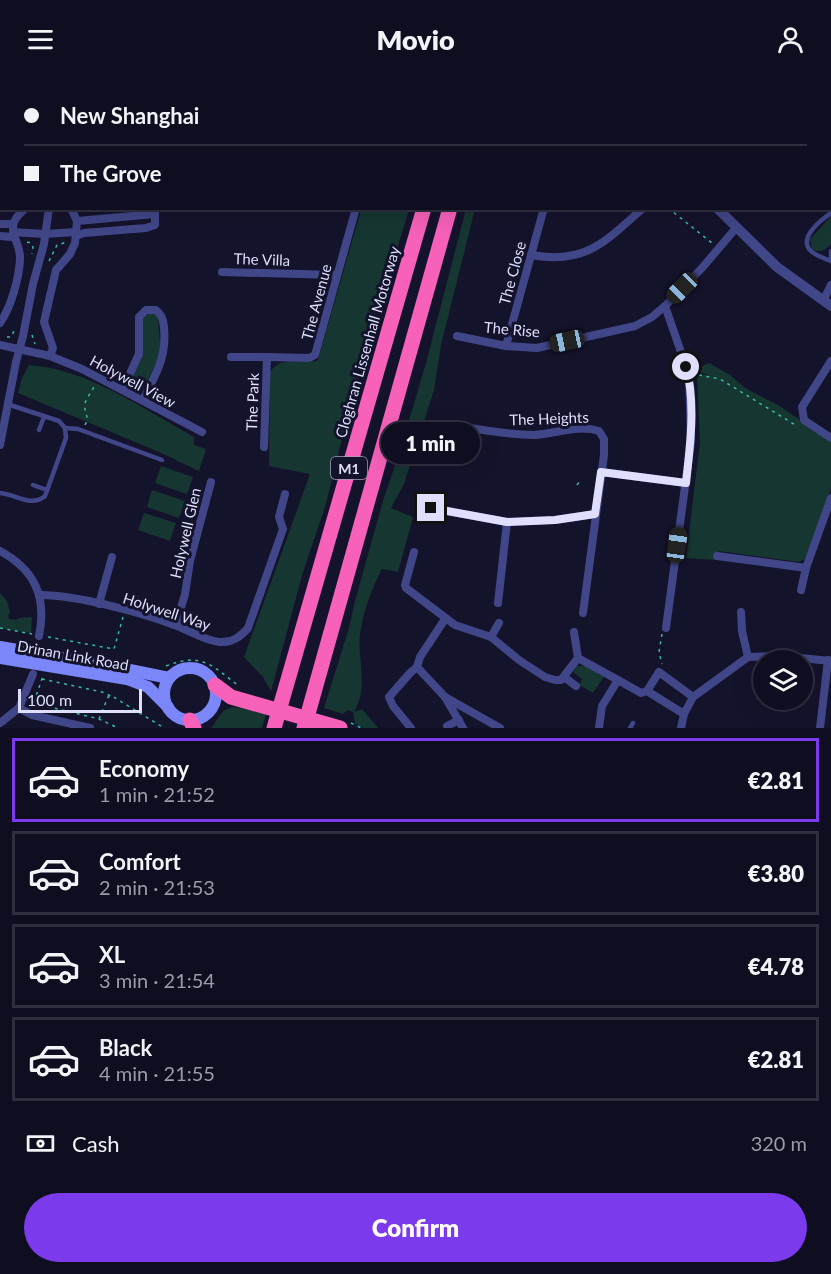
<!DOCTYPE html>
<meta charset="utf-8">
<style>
body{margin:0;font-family:Lato,sans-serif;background:#18172a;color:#f1f3f6;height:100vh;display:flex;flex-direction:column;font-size:22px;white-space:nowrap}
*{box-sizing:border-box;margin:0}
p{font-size:20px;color:#9b9ca5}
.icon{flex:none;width:33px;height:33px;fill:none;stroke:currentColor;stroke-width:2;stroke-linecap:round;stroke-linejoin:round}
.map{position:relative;height:650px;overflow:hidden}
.sheet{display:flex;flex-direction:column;background:#0f0e21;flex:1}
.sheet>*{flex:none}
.guide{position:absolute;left:0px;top:0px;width:831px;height:132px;box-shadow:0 6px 24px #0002,0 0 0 2px #2f2e3f;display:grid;align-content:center;height:132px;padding:0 24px;background:#0f0e21}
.tools{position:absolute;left:753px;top:572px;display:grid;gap:12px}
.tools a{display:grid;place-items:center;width:60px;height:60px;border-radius:50%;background:#0f0e21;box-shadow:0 6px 24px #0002,0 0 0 2px #2f2e3f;font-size:30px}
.scale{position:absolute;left:18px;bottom:15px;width:124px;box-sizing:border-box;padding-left:6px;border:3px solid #dfdffd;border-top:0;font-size:16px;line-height:21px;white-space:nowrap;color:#dfdffd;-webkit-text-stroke:4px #14132c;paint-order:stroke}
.end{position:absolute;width:27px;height:27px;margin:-14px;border:8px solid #dfdffd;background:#111;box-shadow:0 0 0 3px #111}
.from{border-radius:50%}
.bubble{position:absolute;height:42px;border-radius:21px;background:#0f0e21;box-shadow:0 6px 24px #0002,0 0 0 2px #2f2e3f;font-size:20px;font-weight:800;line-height:42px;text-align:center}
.car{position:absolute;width:18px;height:36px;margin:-18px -9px;border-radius:8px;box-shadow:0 0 4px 2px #0007;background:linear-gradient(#222 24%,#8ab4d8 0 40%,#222 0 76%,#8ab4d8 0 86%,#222 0)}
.guide b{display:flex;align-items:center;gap:21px;height:57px;font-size:22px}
.guide b+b{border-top:2px solid #2f2e3f}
.guide i{width:15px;height:15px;background:#f1f3f6}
ul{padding:10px 0 0;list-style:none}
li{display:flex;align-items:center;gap:18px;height:84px;margin:0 12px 9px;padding:0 12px;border:3px solid #2f2e3f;border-radius:0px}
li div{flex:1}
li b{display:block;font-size:22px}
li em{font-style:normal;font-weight:800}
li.active{border-color:#7c3aed}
li>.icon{width:54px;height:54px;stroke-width:1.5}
.pay{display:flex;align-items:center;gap:15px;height:66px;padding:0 24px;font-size:22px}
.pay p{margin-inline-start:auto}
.action{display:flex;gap:12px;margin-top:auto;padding:12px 24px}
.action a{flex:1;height:69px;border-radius:36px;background:#7c3aed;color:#fff;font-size:24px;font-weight:800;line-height:69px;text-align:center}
header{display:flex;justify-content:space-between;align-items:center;height:78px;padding:0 24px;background:#0f0e21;font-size:27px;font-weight:800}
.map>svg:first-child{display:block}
.green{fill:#163631}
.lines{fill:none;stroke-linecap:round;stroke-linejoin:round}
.path{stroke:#38b9a2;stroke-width:1.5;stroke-dasharray:3 4.5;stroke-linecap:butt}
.service{stroke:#414688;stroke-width:4.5}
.minor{stroke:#414688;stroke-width:8}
.tertiary{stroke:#414688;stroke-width:10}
.secondary{stroke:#7b87f9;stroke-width:12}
.motorway{stroke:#f761ba;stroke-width:15}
.route{stroke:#dfdffd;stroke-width:8}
.labels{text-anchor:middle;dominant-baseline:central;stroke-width:6;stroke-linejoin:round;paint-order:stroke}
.shield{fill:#14132c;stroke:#a2a2be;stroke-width:1.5}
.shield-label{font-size:14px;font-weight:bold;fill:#dfdffd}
.street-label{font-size:15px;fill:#dfdffd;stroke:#14132c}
</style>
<header><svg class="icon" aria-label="menu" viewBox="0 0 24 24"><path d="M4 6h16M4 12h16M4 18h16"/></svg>Movio<svg class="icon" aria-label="person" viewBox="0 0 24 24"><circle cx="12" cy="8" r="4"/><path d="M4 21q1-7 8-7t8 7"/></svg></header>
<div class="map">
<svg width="831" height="650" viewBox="0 0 831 650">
<rect width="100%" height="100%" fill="#14132c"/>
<g class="green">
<path d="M364,130L409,131L348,337L325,429L303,494L271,613L263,599L244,579L310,396L269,388L270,295C279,276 302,288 318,282L361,132Z"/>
<path d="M466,131H475L441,267L434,312L404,406L391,430L413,439L398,494L382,491C372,510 363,534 360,556C357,583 369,608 354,634L362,631L378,650H363L355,646L353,634L348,632L343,636L324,630L349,550L355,523L383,423L399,376L426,285Z"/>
<path d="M831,138V166C825,173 820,175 812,171L810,161Z"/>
<path d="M149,235L157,237L158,240L161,276L144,310L140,314L132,310L130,305L140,283L143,273L142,241Z"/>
<path d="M709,285L730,297L745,310L778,327L831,363V410L811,471L807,480L799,484L719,473L716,482L686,480L700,364L697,297H710L696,294V291Z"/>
<path d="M29,287C88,291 143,331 194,359V367L206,371L199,393L159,374L18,315L22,300Z"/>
<path d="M161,388L193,399L187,416L155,405Z"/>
<path d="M152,412L185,423L179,440L147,429Z"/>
<path d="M144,435L176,445L170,463L138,452Z"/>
<path d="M0,515L7,523L10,534L8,537L9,541L16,542L19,540L32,539L31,555L0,550Z"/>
<path d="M577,588H586L604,599L593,615L579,607L582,601L573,594Z"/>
<path d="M232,629L242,630L266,636L262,650H211L223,633Z"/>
</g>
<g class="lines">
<g class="path">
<path d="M233,0H248"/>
<path d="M396,2V0"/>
<path d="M668,130L712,165"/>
<path d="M27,164L31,165L33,169L32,176"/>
<path d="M49,183L57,167L67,164"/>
<path d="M32,257L35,266"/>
<path d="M7,259H11L15,251"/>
<path d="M699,297L720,301L797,348"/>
<path d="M85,347C90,338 84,336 85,327C85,320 92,315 94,308"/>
<path d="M577,407L581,401"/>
<path d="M0,550L32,556"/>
<path d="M662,556L659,574L662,586"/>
<path d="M48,559L114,571L123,539"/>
<path d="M166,588C202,574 211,587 239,608"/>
<path d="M42,601L102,614L111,618"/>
<path d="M34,624L43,598"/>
<path d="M33,625L99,641L118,650"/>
<path d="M99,641L108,619L112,618L164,650"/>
<path d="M351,645L361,650"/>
</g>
<g class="service">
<path d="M606,0L608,2"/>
<path d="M58,2V0"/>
<path d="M613,2L614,0"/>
<path d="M830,98L831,100"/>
<path d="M831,135C822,141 800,158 809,171C813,177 824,180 831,183"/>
<path d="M831,183V173"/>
<path d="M65,350L78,351L162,382"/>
<path d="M39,352L44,339"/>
<path d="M33,407L47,412"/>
<path d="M0,415C16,416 31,430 45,418L66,360L65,350L59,343L7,326"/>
<path d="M630,650L633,645"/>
</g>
<g class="minor">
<path d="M732,2H741"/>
<path d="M830,15H831"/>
<path d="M0,67H2"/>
<path d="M0,146H13"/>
<path d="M13,154L44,156L76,154"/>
<path d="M0,158L12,159"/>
<path d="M76,158L84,155L146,150L155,147V136L77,143"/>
<path d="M531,177C585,187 605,164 643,130"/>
<path d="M222,194L337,197"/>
<path d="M823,223L831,207"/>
<path d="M665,228L689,297L691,364L666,550"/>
<path d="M0,245C11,229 19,201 20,181C21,161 0,150 26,130"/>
<path d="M457,258L506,268L537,270L635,248L652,239L665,228L702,190L736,150"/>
<path d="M0,267L50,278L82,291L202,354"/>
<path d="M506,268L544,130"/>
<path d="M50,278L53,270L44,244L56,192L70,176L75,165L77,143L71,130"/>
<path d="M231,279H267L264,369"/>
<path d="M267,279L309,280L315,277L356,130"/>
<path d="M831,283L802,329L804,342L831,360"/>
<path d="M123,311L139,276V239L146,232H156C162,237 163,241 164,249C167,280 156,295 143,322"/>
<path d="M458,348C483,352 508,357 534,357C556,356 577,346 599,353L604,361V377L583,535"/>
<path d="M0,367L16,284L23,258L33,206L44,166L49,130"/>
<path d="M601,394L686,405"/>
<path d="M431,430L507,444L555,442L595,436"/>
<path d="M0,473C35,492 47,519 39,558"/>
<path d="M414,474L405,507L406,510L455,547L491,559L519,582L545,599L555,602H561L578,580"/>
<path d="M717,478L806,490L831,420"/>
<path d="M801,512L806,490"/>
<path d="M41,517C76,517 144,535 177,548C191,553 205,563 220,564C233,565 241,558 248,550L283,451L279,439L285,416"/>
<path d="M498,525L507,444"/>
<path d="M99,526L112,479"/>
<path d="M741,534L742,553L748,579"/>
<path d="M445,541L420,579L417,589L445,619L463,650"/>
<path d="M176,547L185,516L190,483L211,404"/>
<path d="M574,554L578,580L618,602"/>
<path d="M491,559L499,545"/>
<path d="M564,599L576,608"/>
<path d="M445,619L500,650"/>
<path d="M19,630L32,637L90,650"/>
<path d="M684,636L647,613L659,594L693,619"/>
<path d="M0,645L19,630L33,596"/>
<path d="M447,648L459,642"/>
<path d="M411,650L393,628L389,619L410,595L417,589"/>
<path d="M599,650L602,628L618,602L641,615L647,613"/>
<path d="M681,650L684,636L693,619L748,579L780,578L831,583"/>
<path d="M820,650L828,582"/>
</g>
<g class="tertiary">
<path d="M531,0L534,2"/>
<path d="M341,2L343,0"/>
<path d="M0,44H2"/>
<path d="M717,130L777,189L831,228"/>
</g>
<g class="secondary">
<path d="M0,569L115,589L169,600"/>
<path d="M0,580L127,601L148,609L168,629"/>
<circle cx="190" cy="616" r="26"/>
</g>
<g class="motorway">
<path d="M461,2V0"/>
<path d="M487,2V0"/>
<path d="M215,607L231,619L340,650"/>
<path d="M190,642L194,650"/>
<path d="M274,650L424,130"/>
<path d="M304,650L450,130"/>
</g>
</g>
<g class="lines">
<path class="route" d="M431,430L507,444L555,442L595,436L601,394L686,405C690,369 696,324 686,289"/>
</g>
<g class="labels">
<rect class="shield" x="331" y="379" width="36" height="22" rx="4.5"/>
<g class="shield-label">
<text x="349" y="390">M1</text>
</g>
<g class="street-label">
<text transform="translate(262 181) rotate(2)">The Villa</text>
<text transform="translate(512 195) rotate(-75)">The Close</text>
<text transform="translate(316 224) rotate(-75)">The Avenue</text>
<text transform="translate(512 251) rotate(5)">The Rise</text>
<text transform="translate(367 264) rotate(-74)">Cloghran Lissenhall Motorway</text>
<text transform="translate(133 303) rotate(28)">Holywell View</text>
<text transform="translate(252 324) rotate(-88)">The Park</text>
<text transform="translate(549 340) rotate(-2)">The Heights</text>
<text transform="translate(185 455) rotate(-77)">Holywell Glen</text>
<text transform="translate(167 533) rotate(18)">Holywell Way</text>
<text transform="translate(73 577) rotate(10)">Drinan Link Road</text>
</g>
</g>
</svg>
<div class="tools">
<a><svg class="icon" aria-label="layers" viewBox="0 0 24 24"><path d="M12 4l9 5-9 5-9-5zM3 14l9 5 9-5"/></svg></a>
</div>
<div class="scale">100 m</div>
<i class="end from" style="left:686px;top:289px"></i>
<i class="end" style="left:431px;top:430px"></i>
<div class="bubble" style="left:381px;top:344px;width:99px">1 min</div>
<i class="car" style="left:682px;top:210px;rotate:225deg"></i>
<i class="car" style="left:567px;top:263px;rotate:258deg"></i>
<i class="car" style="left:677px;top:467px;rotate:8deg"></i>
<div class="guide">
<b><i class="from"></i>New Shanghai</b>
<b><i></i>The Grove</b>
</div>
</div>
<section class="sheet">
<ul>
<li class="active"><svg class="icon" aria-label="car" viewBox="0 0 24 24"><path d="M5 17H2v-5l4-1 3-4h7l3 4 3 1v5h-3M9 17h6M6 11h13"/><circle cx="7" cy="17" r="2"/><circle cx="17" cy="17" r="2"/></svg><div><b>Economy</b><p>1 min · 21:52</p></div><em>€2.81</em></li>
<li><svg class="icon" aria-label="car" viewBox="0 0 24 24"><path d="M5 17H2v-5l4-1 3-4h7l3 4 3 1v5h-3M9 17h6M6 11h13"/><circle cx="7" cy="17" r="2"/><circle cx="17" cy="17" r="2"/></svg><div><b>Comfort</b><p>2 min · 21:53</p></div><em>€3.80</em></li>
<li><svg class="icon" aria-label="car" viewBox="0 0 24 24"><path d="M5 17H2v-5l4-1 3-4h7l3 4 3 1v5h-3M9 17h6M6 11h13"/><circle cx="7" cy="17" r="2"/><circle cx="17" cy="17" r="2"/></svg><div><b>XL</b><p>3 min · 21:54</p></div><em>€4.78</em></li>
<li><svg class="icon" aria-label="car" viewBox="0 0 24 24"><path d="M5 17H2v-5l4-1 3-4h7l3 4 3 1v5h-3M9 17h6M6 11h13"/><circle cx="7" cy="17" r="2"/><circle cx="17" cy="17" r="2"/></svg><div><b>Black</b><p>4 min · 21:55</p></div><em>€2.81</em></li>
</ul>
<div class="pay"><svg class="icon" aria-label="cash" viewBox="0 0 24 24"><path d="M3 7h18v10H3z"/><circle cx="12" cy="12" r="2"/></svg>Cash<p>320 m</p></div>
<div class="action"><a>Confirm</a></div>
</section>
